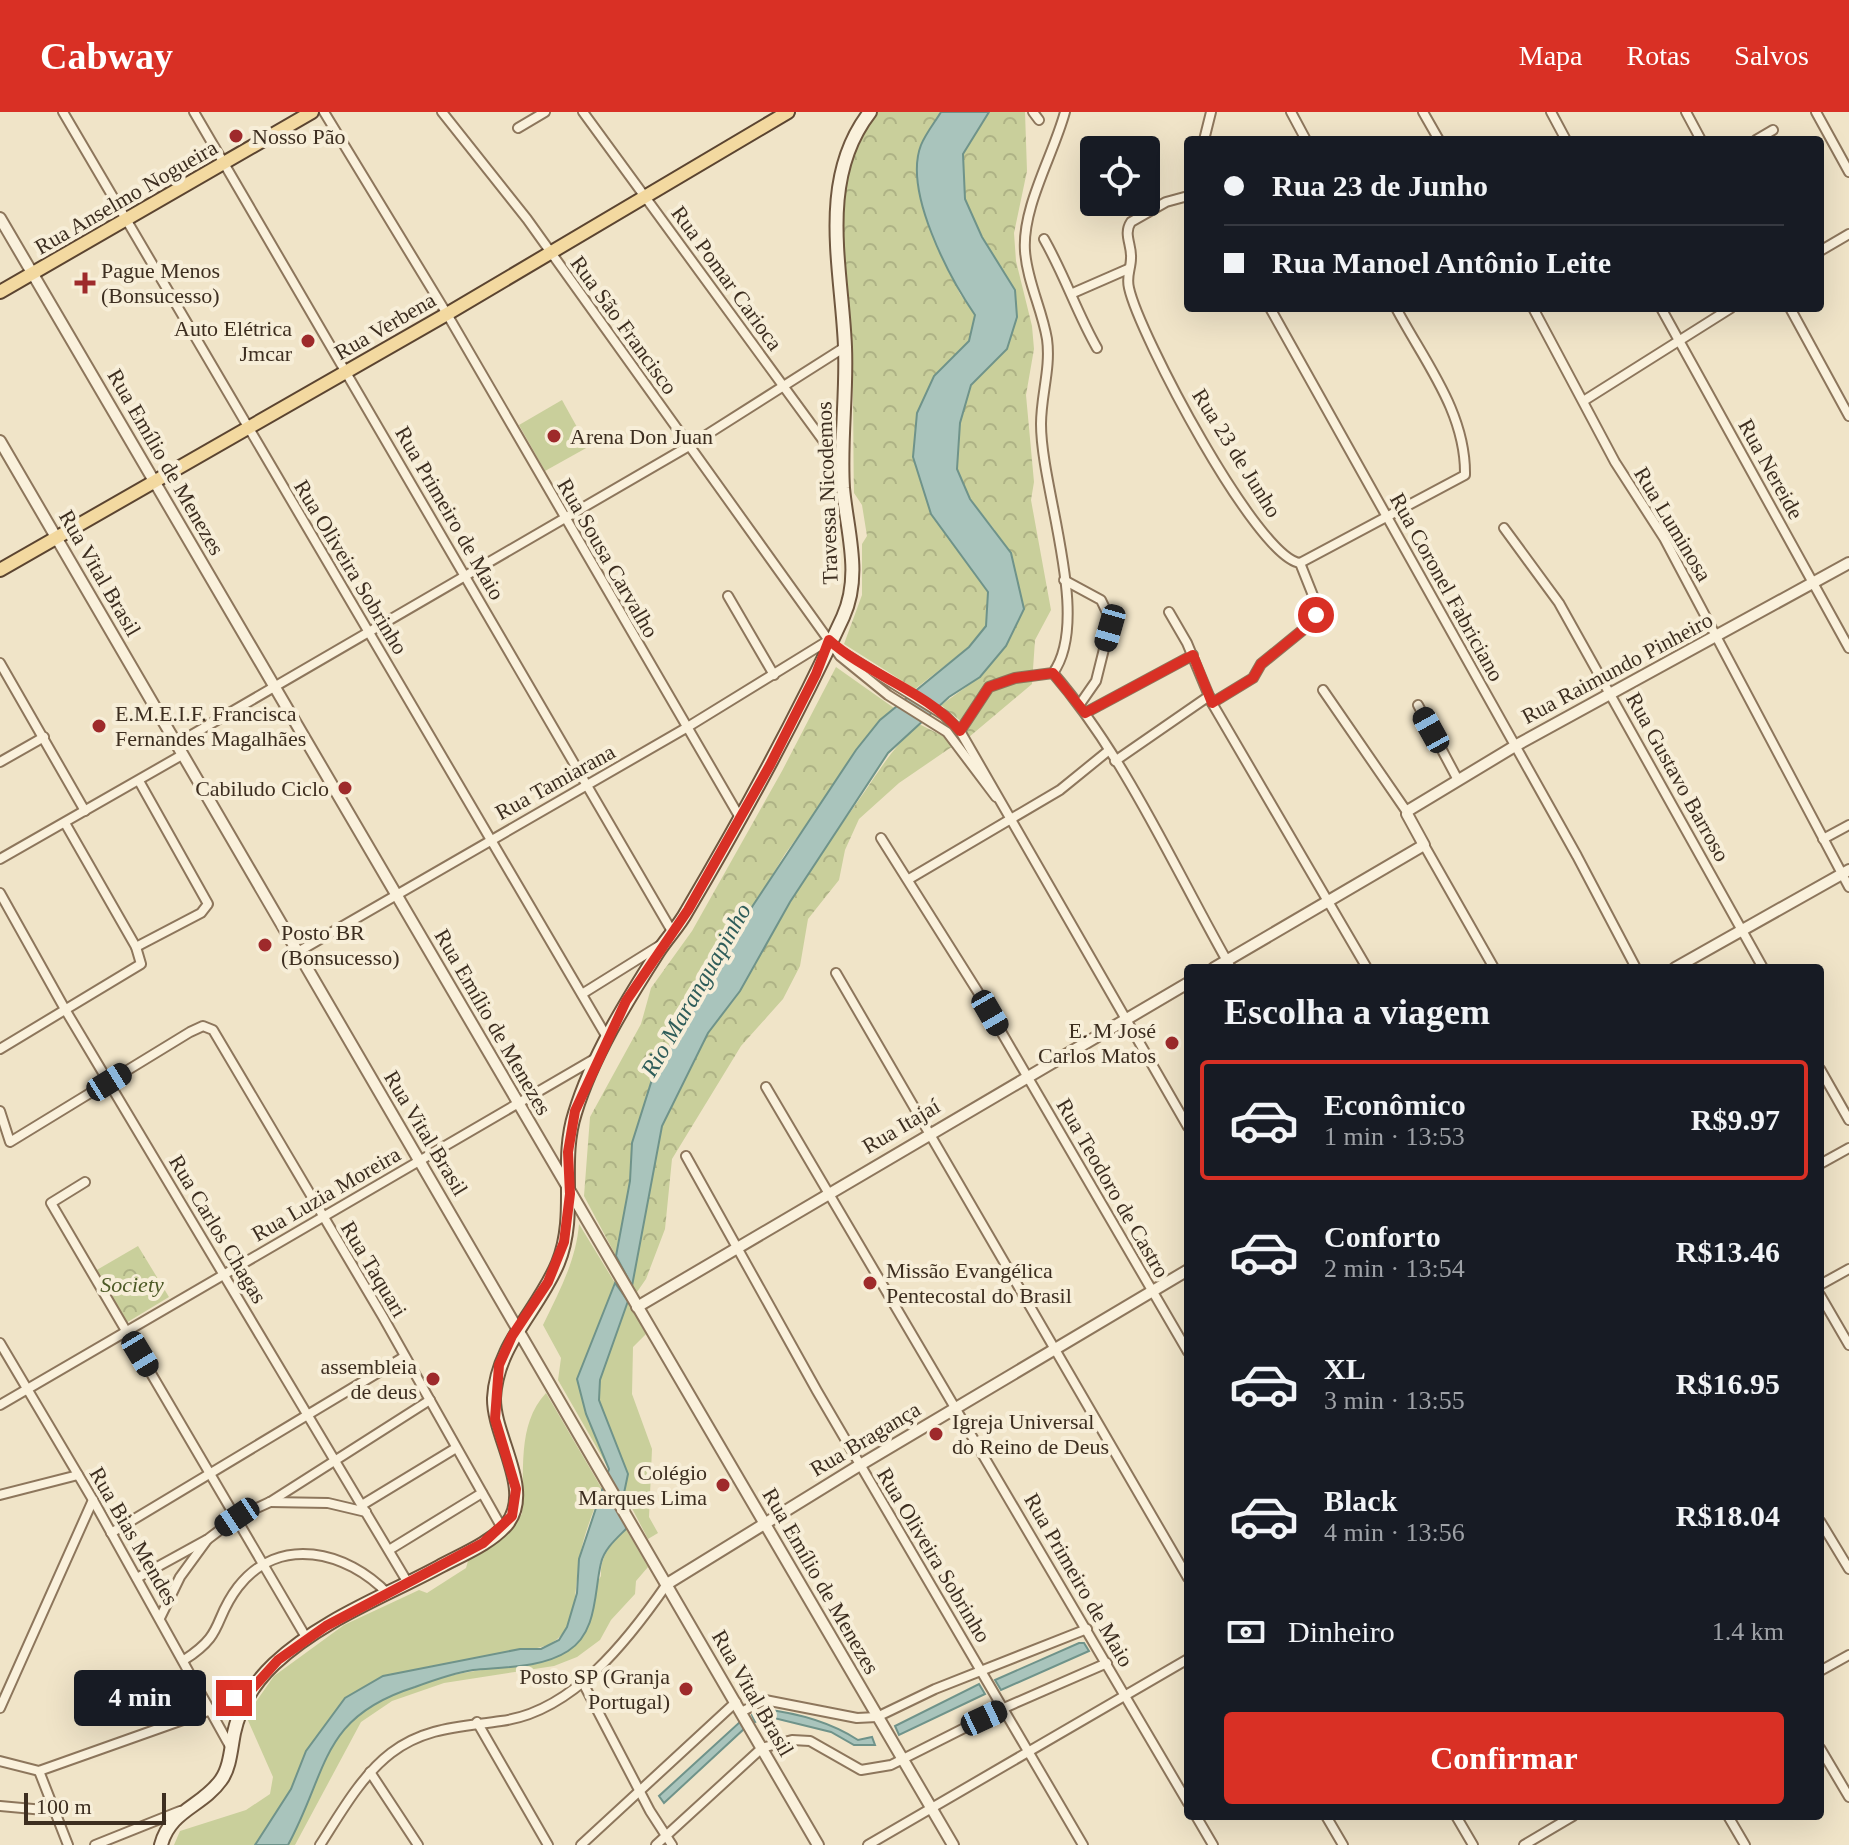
<!DOCTYPE html>
<html lang="pt">
<meta charset="utf-8">
<style>
body{margin:0;font-family:Georgia,serif;background:#20242c;color:#f1f3f6;height:100vh;display:flex;flex-direction:column;font-size:30px;white-space:nowrap}
*{box-sizing:border-box;margin:0}
p{font-size:26px;color:#9ea1a6}
.icon{flex:none;width:44px;height:44px;fill:none;stroke:currentColor;stroke-width:2;stroke-linecap:round;stroke-linejoin:round}
.map{position:relative;flex:1;overflow:hidden}
.side{position:absolute;left:1184px;top:852px;width:640px;height:856px;display:flex;flex-direction:column;background:#171b24;border-radius:8px;box-shadow:0 8px 32px #0002}
.side>*{flex:none}
.hud{position:absolute;left:1184px;top:24px;width:640px;height:176px;border-radius:8px;box-shadow:0 8px 32px #0002;display:grid;align-content:center;height:176px;padding:0 40px;background:#171b24}
.fabs{position:absolute;left:1080px;top:24px;display:grid;gap:16px}
.fabs a{display:grid;place-items:center;width:80px;height:80px;border-radius:8px;background:#171b24;box-shadow:0 8px 32px #0002;font-size:40px}
.scale{position:absolute;left:24px;bottom:20px;width:142px;box-sizing:border-box;padding-left:8px;border:4px solid #3d2e20;border-top:0;font-size:22px;line-height:28px;white-space:nowrap;color:#3d2e20;-webkit-text-stroke:6px #f7eed8;paint-order:stroke}
.end{position:absolute;width:36px;height:36px;margin:-18px;border:10px solid #d93025;background:#fff;box-shadow:0 0 0 4px #fff}
.from{border-radius:50%}
.bubble{position:absolute;height:56px;border-radius:8px;background:#171b24;box-shadow:0 8px 32px #0002;font-size:26px;font-weight:800;line-height:56px;text-align:center}
.car{position:absolute;width:24px;height:48px;margin:-24px -12px;border-radius:10px;box-shadow:0 0 6px 2px #0007;background:linear-gradient(#222 24%,#8ab4d8 0 40%,#222 0 76%,#8ab4d8 0 86%,#222 0)}
.hud b{display:flex;align-items:center;gap:28px;height:76px;font-size:30px}
.hud b+b{border-top:2px solid #363941}
.hud i{width:20px;height:20px;background:#f1f3f6}
ul{padding:0;list-style:none}
li{display:flex;align-items:center;gap:24px;height:120px;margin:0 16px 12px;padding:0 24px;border:4px solid transparent;border-radius:8px}
li div{flex:1}
li b{display:block;font-size:30px}
li em{font-style:normal;font-weight:800}
li.active{border-color:#d93025}
li>.icon{width:72px;height:72px;stroke-width:1.5}
h2{padding:0 40px;font-size:36px;line-height:96px}
.pay{display:flex;align-items:center;gap:20px;height:88px;padding:0 40px;font-size:30px}
.pay p{margin-inline-start:auto}
.primary-button{display:flex;gap:16px;margin-top:auto;padding:16px 40px}
.primary-button a{flex:1;height:92px;border-radius:8px;background:#d93025;color:#fff;font-size:32px;font-weight:800;line-height:92px;text-align:center}
header{display:flex;align-items:center;gap:48px;box-sizing:border-box;height:112px;padding:0 40px;background:#d93025;color:#fff}
header strong{font-size:38px}
nav{display:flex;gap:44px;margin-inline-start:auto;font-size:28px}
.map>svg:first-child{display:block}
.green{fill:#c9cf9b}
.forest{fill:url(#forest-crowns)}
.water{fill:#a9c4bc;stroke:#6f938a;stroke-width:2}
.lines{fill:none;stroke-linecap:round;stroke-linejoin:round}
.minor-casing{stroke:#8d765c;stroke-width:12}
.tertiary-casing{stroke:#8d765c;stroke-width:14}
.secondary-casing{stroke:#6f573f;stroke-width:16}
.primary-casing{stroke:#5b4430;stroke-width:16}
.minor{stroke:#faf1dc;stroke-width:8}
.tertiary{stroke:#faf1dc;stroke-width:10}
.secondary{stroke:#faf1dc;stroke-width:12}
.primary{stroke:#f3d9a0;stroke-width:12}
.route{stroke:#d93025;stroke-width:10}
.poi-dot{fill:#9e2a2b;stroke:#f7eed8;stroke-width:3}
.labels{text-anchor:middle;dominant-baseline:central;stroke-width:8;stroke-linejoin:round;paint-order:stroke}
.poi-label{font-size:22px;fill:#3d2e20;stroke:#f7eed8;text-anchor:start}
.street-label{font-size:22px;fill:#3d2e20;stroke:#f7eed8}
.park-label{font-size:22px;font-style:italic;fill:#4d5a26;stroke:#f7eed8}
.water-label{font-size:24px;font-style:italic;fill:#2f5d5a;stroke:#f7eed8}
</style>
<header>
<strong>Cabway</strong>
<nav><a>Mapa</a><a>Rotas</a><a>Salvos</a></nav>
</header>
<div class="map">
<svg width="1849" height="1733" viewBox="0 0 1849 1733">
<defs>
<pattern id="forest-crowns" width="20" height="18" patternUnits="userSpaceOnUse" patternTransform="scale(2)"><rect width="20" height="18" fill="#c9cf9b"/><path d="M2 6a3 3 0 1 1 6 0M12 15a3 3 0 1 1 6 0" fill="none" stroke="#aeb285"/></pattern>
</defs>
<rect width="100%" height="100%" fill="#f0e4c8"/>
<g class="green">
<path d="M562,288L588,335L545,359L519,313Z"/>
<path d="M579,1112L615,1171L577,1267L609,1357L558,1268L561,1246L543,1213C559,1180 576,1149 579,1112Z"/>
<path d="M628,1189L646,1222L633,1235L632,1282L652,1337L649,1405L658,1421L648,1427L624,1381L628,1361L599,1288L600,1268Z"/>
<path d="M546,1281L602,1377C593,1400 583,1424 579,1449C573,1493 578,1539 520,1537L383,1564L306,1639L291,1677L255,1733H174L180,1719L246,1698L270,1682L273,1665L246,1604L274,1564L344,1513L419,1478L427,1481L466,1456L468,1449L522,1402C525,1361 516,1313 546,1281Z"/>
<path d="M626,1417L648,1455L636,1469L635,1482L611,1508L600,1528L577,1545L554,1554L444,1571L392,1589L361,1610L295,1733H288C309,1694 319,1645 348,1611C388,1562 494,1559 551,1547L601,1464C600,1443 612,1432 626,1417Z"/>
</g>
<g class="forest">
<path d="M876,0H941L920,34L928,112L960,182L975,203L969,229L934,264L962,442L988,480L986,514L969,535L915,577L844,532L862,483V432L867,424L862,393L854,381C853,332 854,282 851,233C847,159 820,63 876,0Z"/>
<path d="M989,0H1025L1027,59L1014,121L1016,149L1032,214L1034,237L1026,283L1034,370L1031,388L1051,498L1035,528L1032,572L969,625L963,611L941,593L980,565L1006,534L995,418L970,387L957,357L960,311L971,273L1007,237L1017,205L1015,178L982,125L965,87L963,42Z"/>
<path d="M836,555L894,596L856,638L835,673L785,742L655,958L632,1031L630,1069L616,1144L584,1084L590,1005L641,912L651,876L692,819L782,659Z"/>
<path d="M919,612L945,625L953,634L899,671L859,707L845,738L839,768L808,807L800,854L783,887L741,934L672,1047L665,1117L646,1167L637,1180L632,1174C637,1140 645,1106 651,1073C655,1053 656,1032 662,1013C672,982 692,948 708,921C718,905 733,893 741,877C774,812 814,751 856,692C879,660 889,639 919,612Z"/>
<path d="M138,1134L169,1185L126,1211L95,1159Z"/>
</g>
<g class="water">
<path d="M941,0H989L963,42L965,87L982,125L1015,178L1017,205L1007,237L971,273L960,311L957,357L970,387L1011,441L1024,497L1006,534L980,565L949,585L888,641L790,790L740,879L708,921L662,1014L632,1174L616,1144L630,1069L632,1031L655,958L712,867L738,816L856,638L880,608L969,535L986,514L988,480L931,402L913,345L917,301L934,264L969,229L975,203C949,165 903,79 921,33C926,21 935,10 941,0Z"/>
<path d="M615,1171L628,1189L600,1268L599,1288L628,1362L624,1381L626,1417C617,1426 604,1437 601,1451C594,1479 598,1520 568,1539C542,1556 503,1555 473,1558C453,1561 434,1568 415,1575C320,1605 329,1657 288,1733H255L291,1677L306,1639L345,1586L383,1564L520,1537H541L559,1528L567,1515L577,1481L579,1447L609,1357L586,1302L577,1267Z"/>
<path d="M1079,1531H1084L1089,1539L1001,1578L995,1568Z"/>
<path d="M979,1572L985,1582L899,1623L895,1614Z"/>
<path d="M763,1597C797,1601 829,1609 858,1628L872,1625L875,1633H854L831,1620L766,1604L755,1610L752,1603Z"/>
<path d="M741,1609L745,1616L664,1691L659,1684Z"/>
</g>
<g class="lines">
<defs>
<g id="minor">
<path d="M63,0L608,927"/>
<path d="M194,0L673,821"/>
<path d="M324,0L447,202L739,704"/>
<path d="M442,0L527,107L840,544L888,583L947,620L996,685"/>
<path d="M583,0L841,353"/>
<path d="M1033,0L1039,8"/>
<path d="M1291,0L1306,28"/>
<path d="M1423,0L1439,28"/>
<path d="M1551,0L1566,28"/>
<path d="M1686,0L1701,28"/>
<path d="M1816,0L1849,60"/>
<path d="M518,16L545,0"/>
<path d="M1204,28L1211,0"/>
<path d="M1756,28L1773,18"/>
<path d="M1188,84L1166,90L1131,110C1123,122 1132,133 1131,146C1131,157 1126,164 1129,176C1139,222 1257,446 1300,451L1318,496L1304,517L1261,552L1253,566L1212,591"/>
<path d="M1044,127C1065,164 1077,201 1097,236"/>
<path d="M1820,139L1849,122"/>
<path d="M1073,181L1128,157"/>
<path d="M1270,196L1577,744L1636,856"/>
<path d="M1533,196L1615,350L1664,426L1849,775"/>
<path d="M1661,196L1849,536"/>
<path d="M1790,196L1849,304"/>
<path d="M1585,288L1731,196"/>
<path d="M1504,416L1559,491L1763,856"/>
<path d="M1300,451L1465,363C1466,300 1424,249 1396,196"/>
<path d="M1064,468L1101,488L1111,509L1096,569L1080,592"/>
<path d="M728,484L774,563"/>
<path d="M1169,500L1187,531L1212,591L1367,856"/>
<path d="M845,542L944,603L960,619L1188,1015"/>
<path d="M0,551L85,699"/>
<path d="M1053,561C1127,647 1175,758 1231,856"/>
<path d="M1323,578L1407,700"/>
<path d="M1418,593L1458,668"/>
<path d="M1085,601L1193,543"/>
<path d="M960,619L989,575L1015,566L1053,561C1092,507 1041,378 1041,312C1041,283 1051,256 1047,227C1042,197 1027,169 1025,139C1022,95 1053,44 1065,0"/>
<path d="M176,632L689,334L845,235"/>
<path d="M1115,649L1209,584"/>
<path d="M0,650L44,625"/>
<path d="M881,726L978,880L1188,1240"/>
<path d="M1823,727L1849,713"/>
<path d="M1424,733L1494,856"/>
<path d="M0,747L182,643"/>
<path d="M909,767L1060,678L1108,639"/>
<path d="M0,781L66,899L408,1471"/>
<path d="M136,835L201,801L208,792L139,669"/>
<path d="M296,841L686,616L829,528"/>
<path d="M836,861L1188,1466"/>
<path d="M582,882L659,834"/>
<path d="M0,937L141,852L136,835L65,711"/>
<path d="M1820,957L1849,1008"/>
<path d="M766,975L1188,1691"/>
<path d="M0,999L10,1030L190,920L203,914L213,918L383,1205L502,1416"/>
<path d="M686,1044L817,1279L1083,1733"/>
<path d="M1820,1052L1849,1036"/>
<path d="M85,1070L51,1091L307,1527"/>
<path d="M1820,1173L1849,1157"/>
<path d="M1820,1183L1849,1233"/>
<path d="M0,1231L93,1388L231,1636"/>
<path d="M0,1293L596,946"/>
<path d="M0,1383L78,1363"/>
<path d="M270,1390L328,1391L366,1400"/>
<path d="M362,1393L456,1336"/>
<path d="M1820,1409L1849,1457"/>
<path d="M111,1421L404,1245"/>
<path d="M389,1438L482,1381"/>
<path d="M137,1466L208,1427L237,1405L270,1390L430,1288"/>
<path d="M160,1506L180,1465L207,1428"/>
<path d="M184,1548C226,1521 212,1509 238,1475C279,1422 347,1439 388,1482"/>
<path d="M1820,1559L1849,1543"/>
<path d="M582,1569L650,1699L672,1733"/>
<path d="M0,1596L93,1388"/>
<path d="M741,1600L765,1588L857,1606L877,1605L935,1577L1087,1517"/>
<path d="M477,1610L548,1733"/>
<path d="M1820,1636L1849,1685"/>
<path d="M0,1649L39,1659L211,1598L250,1577"/>
<path d="M39,1659L68,1733"/>
<path d="M370,1660L418,1733"/>
<path d="M0,1694L55,1699"/>
<path d="M1196,1704L1213,1733"/>
<path d="M1326,1704L1343,1733"/>
<path d="M1456,1704L1473,1733"/>
<path d="M1728,1704L1745,1733"/>
<path d="M95,1733L180,1699"/>
<path d="M320,1733C340,1702 361,1664 391,1641C425,1615 461,1615 501,1609C573,1600 629,1527 667,1472"/>
<path d="M581,1733L736,1590"/>
<path d="M656,1733L762,1636L792,1628L810,1629L861,1658L891,1653L1004,1596L1107,1551"/>
<path d="M868,1733L1188,1547"/>
<path d="M1524,1733L1573,1704"/>
</g>
<g id="tertiary">
<path d="M0,106L953,1733"/>
<path d="M0,329L818,1733"/>
<path d="M1214,856L1424,733L1407,702L1409,698L1515,634L1849,451"/>
<path d="M1675,856L1849,758"/>
<path d="M637,1195L1188,871"/>
<path d="M667,1472L860,1353L1188,1158"/>
</g>
<path id="secondary" d="M161,1733C170,1698 202,1695 221,1668C230,1656 231,1636 234,1621C240,1593 254,1571 274,1552C321,1508 383,1485 439,1455C461,1443 490,1432 507,1412C534,1378 493,1324 494,1286C497,1232 538,1199 558,1151C578,1102 559,1050 575,1001C592,945 626,890 658,840C667,826 679,814 687,799C743,704 797,605 843,505C862,463 847,420 843,376C840,329 847,282 845,235C842,157 817,68 870,0"/>
<g id="primary">
<path d="M0,180L312,0"/>
<path d="M0,458L447,202L788,0"/>
</g>
</defs>
<use href="#minor" class="minor-casing"/>
<use href="#tertiary" class="tertiary-casing"/>
<use href="#secondary" class="secondary-casing"/>
<use href="#primary" class="primary-casing"/>
<use href="#minor" class="minor"/>
<use href="#tertiary" class="tertiary"/>
<use href="#secondary" class="secondary"/>
<use href="#primary" class="primary"/>
</g>
<g class="lines">
<path class="route" d="M234,1586L253,1576L278,1548L326,1514L483,1431L512,1404L516,1377L495,1307L499,1253L512,1224L548,1170L564,1130L570,1082L568,1040L575,999L626,889L688,798L770,653L816,562L829,528C868,563 927,579 960,619L989,575L1015,566L1053,561L1085,601L1193,543L1212,591L1253,566L1261,552L1304,517L1316,503"/>
</g>
<g class="poi-dot">
<circle cx="236" cy="24" r="8"/>
<path d="M81 159h8v8h8v8h-8v8h-8v-8h-8v-8h8z"/>
<circle cx="308" cy="229" r="8"/>
<circle cx="554" cy="324" r="8"/>
<circle cx="99" cy="614" r="8"/>
<circle cx="345" cy="676" r="8"/>
<circle cx="265" cy="833" r="8"/>
<circle cx="1172" cy="931" r="8"/>
<circle cx="870" cy="1171" r="8"/>
<circle cx="433" cy="1267" r="8"/>
<circle cx="936" cy="1322" r="8"/>
<circle cx="723" cy="1373" r="8"/>
<circle cx="686" cy="1577" r="8"/>
</g>
<g class="labels">
<g class="poi-label">
<text x="252" y="24">Nosso Pão</text>
<text x="101" y="158">Pague Menos<tspan x="101" dy="25">(Bonsucesso)</tspan></text>
<text x="292" y="216" text-anchor="end">Auto Elétrica<tspan x="292" dy="25">Jmcar</tspan></text>
<text x="570" y="324">Arena Don Juan</text>
<text x="115" y="601">E.M.E.I.F. Francisca<tspan x="115" dy="25">Fernandes Magalhães</tspan></text>
<text x="329" y="676" text-anchor="end">Cabiludo Ciclo</text>
<text x="281" y="820">Posto BR<tspan x="281" dy="25">(Bonsucesso)</tspan></text>
<text x="1156" y="918" text-anchor="end">E. M José<tspan x="1156" dy="25">Carlos Matos</tspan></text>
<text x="886" y="1158">Missão Evangélica<tspan x="886" dy="25">Pentecostal do Brasil</tspan></text>
<text x="417" y="1254" text-anchor="end">assembleia<tspan x="417" dy="25">de deus</tspan></text>
<text x="952" y="1309">Igreja Universal<tspan x="952" dy="25">do Reino de Deus</tspan></text>
<text x="707" y="1360" text-anchor="end">Colégio<tspan x="707" dy="25">Marques Lima</tspan></text>
<text x="670" y="1564" text-anchor="end">Posto SP (Granja<tspan x="670" dy="25">Portugal)</tspan></text>
</g>
<g class="street-label">
<text transform="translate(126 85) rotate(-30)">Rua Anselmo Nogueira</text>
<text transform="translate(727 166) rotate(54)">Rua Pomar Carioca</text>
<text transform="translate(624 213) rotate(54)">Rua São Francisco</text>
<text transform="translate(385 214) rotate(-30)">Rua Verbena</text>
<text transform="translate(1237 341) rotate(58)">Rua 23 de Junho</text>
<text transform="translate(166 350) rotate(60)">Rua Emílio de Menezes</text>
<text transform="translate(1771 357) rotate(61)">Rua Nereide</text>
<text transform="translate(827 381) rotate(-92)">Travessa Nicodemos</text>
<text transform="translate(450 401) rotate(60)">Rua Primeiro de Maio</text>
<text transform="translate(1673 412) rotate(59)">Rua Luminosa</text>
<text transform="translate(608 446) rotate(60)">Rua Sousa Carvalho</text>
<text transform="translate(351 455) rotate(59)">Rua Oliveira Sobrinho</text>
<text transform="translate(100 461) rotate(60)">Rua Vital Brasil</text>
<text transform="translate(1447 475) rotate(61)">Rua Coronel Fabriciano</text>
<text transform="translate(1617 556) rotate(-28)">Rua Raimundo Pinheiro</text>
<text transform="translate(1678 665) rotate(61)">Rua Gustavo Barroso</text>
<text transform="translate(555 670) rotate(-29)">Rua Tamiarana</text>
<text transform="translate(493 910) rotate(60)">Rua Emílio de Menezes</text>
<text transform="translate(901 1014) rotate(-31)">Rua Itajaí</text>
<text transform="translate(426 1021) rotate(59)">Rua Vital Brasil</text>
<text transform="translate(1113 1076) rotate(60)">Rua Teodoro de Castro</text>
<text transform="translate(326 1082) rotate(-30)">Rua Luzia Moreira</text>
<text transform="translate(218 1117) rotate(59)">Rua Carlos Chagas</text>
<text transform="translate(374 1157) rotate(59)">Rua Taquari</text>
<text transform="translate(865 1327) rotate(-31)">Rua Bragança</text>
<text transform="translate(134 1424) rotate(60)">Rua Bias Mendes</text>
<text transform="translate(934 1443) rotate(59)">Rua Oliveira Sobrinho</text>
<text transform="translate(1079 1468) rotate(60)">Rua Primeiro de Maio</text>
<text transform="translate(821 1469) rotate(60)">Rua Emílio de Menezes</text>
<text transform="translate(753 1581) rotate(60)">Rua Vital Brasil</text>
</g>
<g class="park-label">
<text x="132" y="1172">Society</text>
</g>
<g class="water-label">
<text transform="translate(696 878) rotate(-60)">Rio Maranguapinho</text>
</g>
</g>
</svg>
<div class="fabs">
<a><svg class="icon" aria-label="locate" viewBox="0 0 24 24"><circle cx="12" cy="12" r="6"/><path d="M12 2v4M12 18v4M2 12h4M18 12h4"/></svg></a>
</div>
<div class="scale">100 m</div>
<i class="end from" style="left:1316px;top:503px"></i>
<i class="end" style="left:234px;top:1586px"></i>
<div class="bubble" style="left:74px;top:1558px;width:132px">4 min</div>
<i class="car" style="left:1110px;top:516px;rotate:196deg"></i>
<i class="car" style="left:1431px;top:618px;rotate:331deg"></i>
<i class="car" style="left:990px;top:901px;rotate:150deg"></i>
<i class="car" style="left:109px;top:970px;rotate:58deg"></i>
<i class="car" style="left:140px;top:1242px;rotate:149deg"></i>
<i class="car" style="left:237px;top:1405px;rotate:236deg"></i>
<i class="car" style="left:984px;top:1606px;rotate:65deg"></i>
<div class="hud">
<b><i class="from"></i>Rua 23 de Junho</b>
<b><i></i>Rua Manoel Antônio Leite</b>
</div>
<section class="side">
<h2>Escolha a viagem</h2>
<ul>
<li class="active"><svg class="icon" aria-label="car" viewBox="0 0 24 24"><path d="M5 17H2v-5l4-1 3-4h7l3 4 3 1v5h-3M9 17h6M6 11h13"/><circle cx="7" cy="17" r="2"/><circle cx="17" cy="17" r="2"/></svg><div><b>Econômico</b><p>1 min · 13:53</p></div><em>R$9.97</em></li>
<li><svg class="icon" aria-label="car" viewBox="0 0 24 24"><path d="M5 17H2v-5l4-1 3-4h7l3 4 3 1v5h-3M9 17h6M6 11h13"/><circle cx="7" cy="17" r="2"/><circle cx="17" cy="17" r="2"/></svg><div><b>Conforto</b><p>2 min · 13:54</p></div><em>R$13.46</em></li>
<li><svg class="icon" aria-label="car" viewBox="0 0 24 24"><path d="M5 17H2v-5l4-1 3-4h7l3 4 3 1v5h-3M9 17h6M6 11h13"/><circle cx="7" cy="17" r="2"/><circle cx="17" cy="17" r="2"/></svg><div><b>XL</b><p>3 min · 13:55</p></div><em>R$16.95</em></li>
<li><svg class="icon" aria-label="car" viewBox="0 0 24 24"><path d="M5 17H2v-5l4-1 3-4h7l3 4 3 1v5h-3M9 17h6M6 11h13"/><circle cx="7" cy="17" r="2"/><circle cx="17" cy="17" r="2"/></svg><div><b>Black</b><p>4 min · 13:56</p></div><em>R$18.04</em></li>
</ul>
<div class="pay"><svg class="icon" aria-label="cash" viewBox="0 0 24 24"><path d="M3 7h18v10H3z"/><circle cx="12" cy="12" r="2"/></svg>Dinheiro<p>1.4 km</p></div>
<div class="primary-button"><a>Confirmar</a></div>
</section>
</div>
